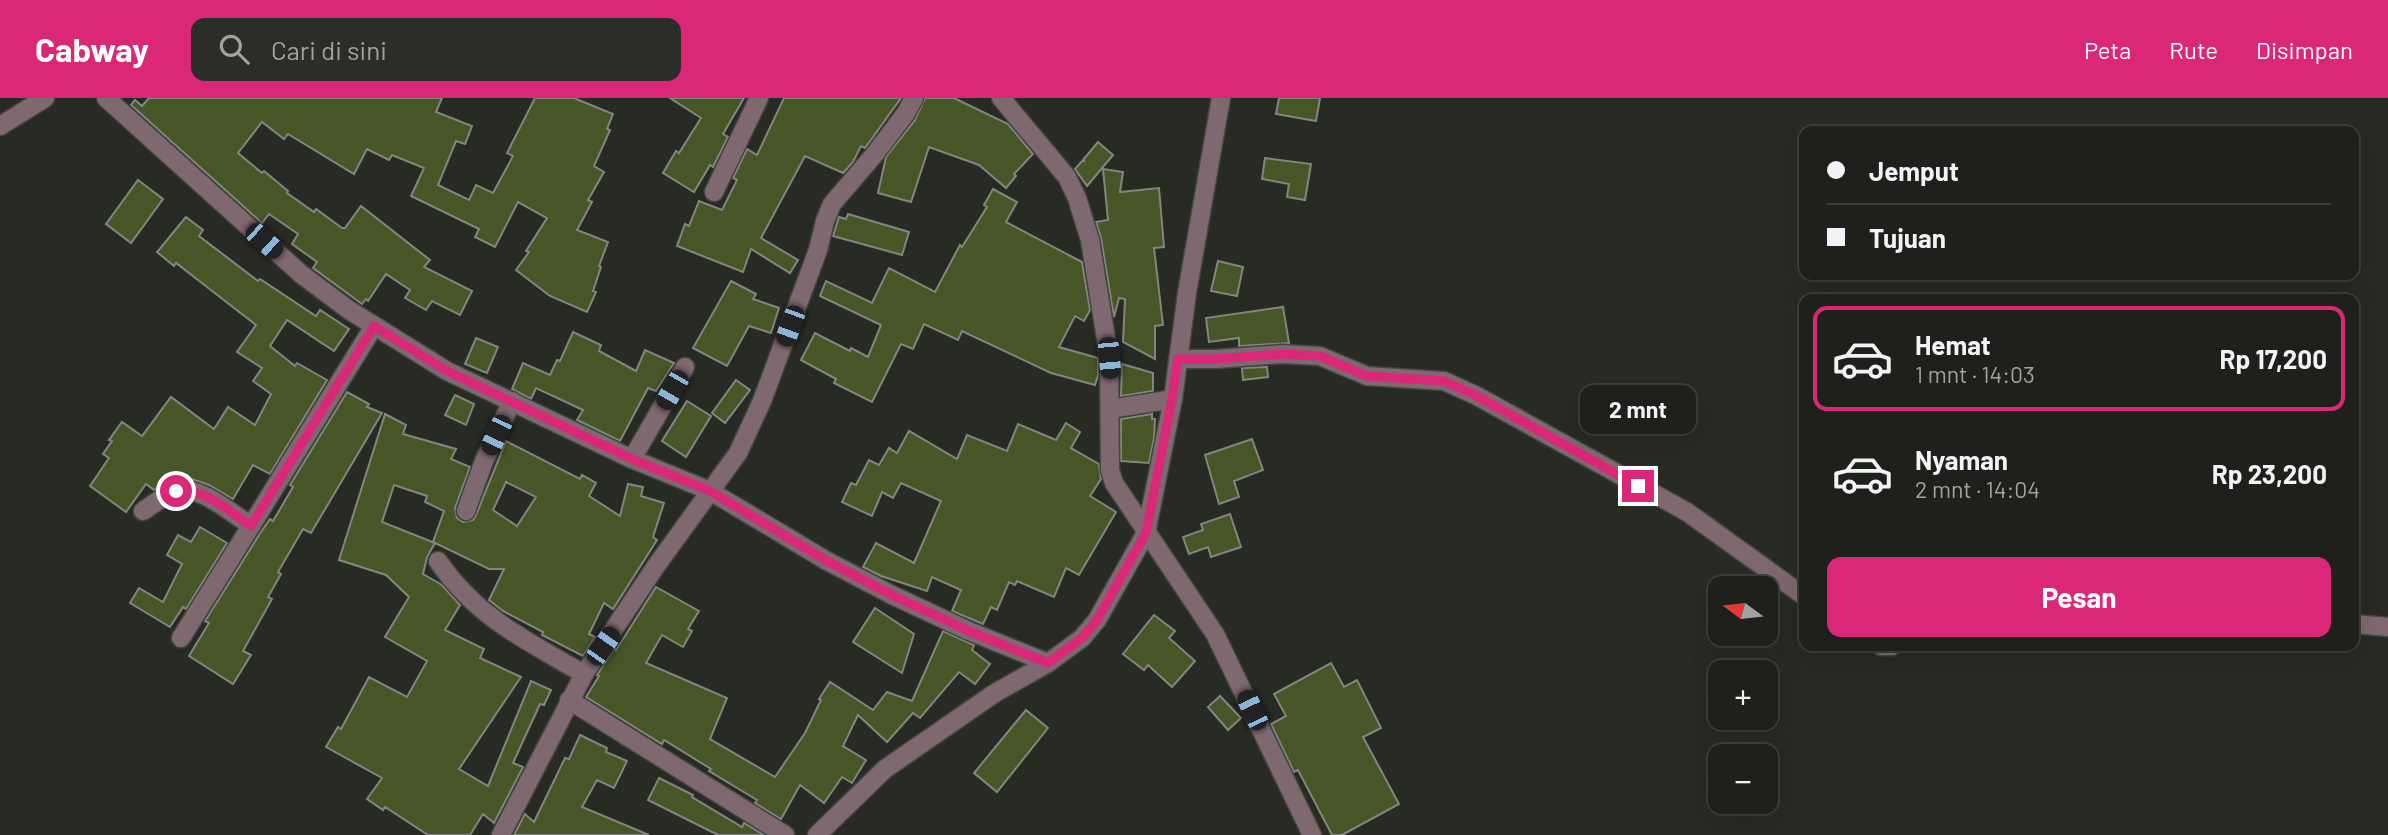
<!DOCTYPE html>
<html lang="id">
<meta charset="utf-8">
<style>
body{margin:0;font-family:Barlow,sans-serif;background:#2b2d28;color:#f1f3f6;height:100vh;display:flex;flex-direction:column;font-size:26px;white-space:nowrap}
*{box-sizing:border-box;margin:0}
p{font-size:23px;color:#a1a3a3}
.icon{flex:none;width:38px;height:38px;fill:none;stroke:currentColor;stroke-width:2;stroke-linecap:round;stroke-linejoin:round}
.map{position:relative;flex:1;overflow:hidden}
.drawer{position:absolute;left:1799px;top:196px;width:560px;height:357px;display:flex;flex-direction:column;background:#1e201b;border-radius:14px;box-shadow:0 7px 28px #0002,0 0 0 2px #3c3e3a}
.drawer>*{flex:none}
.hud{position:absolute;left:1799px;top:28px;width:560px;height:154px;border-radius:14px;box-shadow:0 7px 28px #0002,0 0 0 2px #3c3e3a;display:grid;align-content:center;height:154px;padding:0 28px;background:#1e201b}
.needle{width:46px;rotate:285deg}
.fabs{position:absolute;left:1708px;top:478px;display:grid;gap:14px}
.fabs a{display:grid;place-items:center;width:70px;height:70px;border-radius:14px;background:#1e201b;box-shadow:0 7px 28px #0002,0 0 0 2px #3c3e3a;font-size:35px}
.end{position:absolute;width:32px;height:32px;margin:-16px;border:9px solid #db2777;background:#fff;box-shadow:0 0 0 4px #fff}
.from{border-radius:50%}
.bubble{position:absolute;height:49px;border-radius:14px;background:#1e201b;box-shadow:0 7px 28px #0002,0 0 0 2px #3c3e3a;font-size:23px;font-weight:700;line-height:49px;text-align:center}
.car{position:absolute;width:21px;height:42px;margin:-21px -10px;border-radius:9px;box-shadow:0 0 5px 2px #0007;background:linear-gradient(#222 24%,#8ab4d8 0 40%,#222 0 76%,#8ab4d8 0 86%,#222 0)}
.hud b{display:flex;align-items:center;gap:24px;height:66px;font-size:26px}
.hud b+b{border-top:2px solid #3c3e3a}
.hud i{width:18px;height:18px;background:#f1f3f6}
ul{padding:12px 0 0;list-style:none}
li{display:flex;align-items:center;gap:21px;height:105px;margin:0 14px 10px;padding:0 14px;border:4px solid transparent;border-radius:14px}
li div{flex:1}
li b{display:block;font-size:26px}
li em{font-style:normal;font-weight:700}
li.on{border-color:#db2777}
li>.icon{width:63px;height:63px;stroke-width:1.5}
.action{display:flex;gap:14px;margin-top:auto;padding:14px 28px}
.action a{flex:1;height:80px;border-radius:14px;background:#db2777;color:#fff;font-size:28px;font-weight:700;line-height:80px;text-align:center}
header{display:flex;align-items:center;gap:42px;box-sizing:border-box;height:98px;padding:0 35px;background:#db2777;color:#fff}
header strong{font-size:33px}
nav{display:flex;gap:38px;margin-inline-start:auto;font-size:24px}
.search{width:490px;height:63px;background:#2b2d28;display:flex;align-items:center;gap:18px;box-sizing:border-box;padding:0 24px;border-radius:14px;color:#a1a3a3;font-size:26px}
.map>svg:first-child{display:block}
.building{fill:#465626;stroke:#83867f;stroke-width:2;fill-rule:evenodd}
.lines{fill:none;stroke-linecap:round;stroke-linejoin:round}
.minor-casing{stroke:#43453f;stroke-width:21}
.minor{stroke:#806871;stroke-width:18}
.route{stroke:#db2777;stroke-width:9}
</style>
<header>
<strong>Cabway</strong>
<div class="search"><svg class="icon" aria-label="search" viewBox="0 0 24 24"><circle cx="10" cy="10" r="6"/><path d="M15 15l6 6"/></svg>Cari di sini</div>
<nav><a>Peta</a><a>Rute</a><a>Disimpan</a></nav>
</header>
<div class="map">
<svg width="2388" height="737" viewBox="0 0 2388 737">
<rect width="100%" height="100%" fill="#282a24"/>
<g class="building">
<path d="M149,0H442L436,14L472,28L465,46L456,43L438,87L469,102L476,87L493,95L513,58L507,55L535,0H574L613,16L607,31L610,32L594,68L604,74L588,102L592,104L577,132L608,144L599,168L601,169L593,193L596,194L587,214L550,198L516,172L529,154L526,153L547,120L518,104L495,149L475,139L479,131L411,98L424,70L392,57L389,62L367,51L354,76L288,36L284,41L262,24L238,55L262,75L264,73L288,93L287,95L314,114L316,111L342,130H345L361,108L430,162L424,169L472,193L460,217L432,203L426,212L405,200L410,192L386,176L368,203L366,201L362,206L313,170L317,164L292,146L298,136L269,116L262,125L131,7L135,2L142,8Z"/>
<path d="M670,0H744L723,36L728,39L713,69L710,67L694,94L663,75L676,53L679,55L701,20Z"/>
<path d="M784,0H901L865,50L861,48L853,64L843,75L805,58L761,140L798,162L790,175L751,151L743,174L677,148L685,126L689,128L699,103L722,112L737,82L733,80L747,51L757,57Z"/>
<path d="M925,0H954L1008,26L1033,56L1014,76L1016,78L1006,90L979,67L929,49L911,104L878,95L886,59L915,22Z"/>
<path d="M1279,0H1320L1316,23L1276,16Z"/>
<path d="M1098,44L1113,57L1087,88L1075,71L1083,62L1085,64L1083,62Z"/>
<path d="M1265,60L1311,66L1305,102L1287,99L1289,86L1262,81Z"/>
<path d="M1103,71L1123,74L1120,94L1159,90L1164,149L1154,150L1163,227L1155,228V261L1123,244L1125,201L1119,200L1114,219L1101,140L1096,124L1108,122Z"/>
<path d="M138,82L163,101L131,145L106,126Z"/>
<path d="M993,91L1017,104L1006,124L1082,164L1090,212L1084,223L1075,218L1059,249L1098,260V277L1095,287L1051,275L962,233L958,242L924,226L913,251L901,246L872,304L834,285L836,281L801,262L815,235L850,253L851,250L868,259L881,227L820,198L826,183L872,205L889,170L935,194L960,147L962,149L987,109L984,107Z"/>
<path d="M848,116L909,134L902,157L833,138L839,119L846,121Z"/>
<path d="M186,119L203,132L199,138L258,183L260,181L316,218L320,212L349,231L334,253L287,222L270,248L295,268L297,265L327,282L270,376L253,367L233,401L209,387L174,375L166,385L154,392L146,386L126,414L90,388L109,360L103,356L112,343L109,342L122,324L142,338L171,299L214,331L228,309L255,327L271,296L253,283L262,270L237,254L256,227L176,165L174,168L157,154Z"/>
<path d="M1218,163L1243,169L1237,198L1211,193Z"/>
<path d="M731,183L756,196L753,201L779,210L771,235L749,228L727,268L693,250Z"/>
<path d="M1283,209L1289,245L1239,248V240L1209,244L1206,220Z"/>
<path d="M573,234L601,247L599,253L636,273L645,252L674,265L656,293L648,290L620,343L577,322L583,312L536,290L531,301L512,291L523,265L550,277L557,262L560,263Z"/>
<path d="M476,240L498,249L487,275L465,266Z"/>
<path d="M1122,266L1153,275V293L1121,298Z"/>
<path d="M1267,269L1268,279L1243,282L1242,270Z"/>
<path d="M736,282L750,292L725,325L712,315Z"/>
<path d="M347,294L369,306L367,309L382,315L311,435L303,431L278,474L281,476L268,499L272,501L243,553L251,557L233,586L189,558L209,525L205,523L259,437L270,421L273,423L293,389L290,387Z"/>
<path d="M455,297L474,306L466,327L445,317Z"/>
<path d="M687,303L711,318L686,359L662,343Z"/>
<path d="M385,316L406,327L403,336L456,351L451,361L470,369L455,410L457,420L463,424L473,422L476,417L506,343L580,381L582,377L596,385L589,398L620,418L628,386L643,389L641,398L664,405L653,439L657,442L613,511L604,505L589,536L595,539L583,558L542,537L543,534L503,513L489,502L504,471H489L433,444L444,413L425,404L427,398L394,387L382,424L435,445L427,459L423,476L442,487L460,507L445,532L484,551L480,560L521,579L459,671L488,688L531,583L551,592L544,607L540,606L513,665L523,669L494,725L483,716L470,737H428L385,709L383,712L367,701L382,680L326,649L338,629L341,631L369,579L407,599L427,563L385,539L409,499L386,477L339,462ZM506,384L536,399L517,428L493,412Z"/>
<path d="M1152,316V321H1155L1154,340L1149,365L1121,363V321Z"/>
<path d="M1066,325L1080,334L1071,350L1099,366L1101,381L1090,398L1116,414L1079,477L1066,470L1054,499L1017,483L1015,487L1009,484L997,512L991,509L983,526L952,513L961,492L932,479L927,493L881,478L863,469L876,445L914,465L941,403L901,385L893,400L882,394L872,418L842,404L851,385L856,387L869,362L879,367L889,350L897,355L909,333L957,361L967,337L1007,353L1018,326L1056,342Z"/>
<path d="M1252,341L1263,372L1234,383L1239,399L1219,406L1205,357Z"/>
<path d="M1230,416L1241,449L1211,459L1208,449L1189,456L1183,439L1203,432L1201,426Z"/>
<path d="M200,429L227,445L186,511L183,509L170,529L130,505L139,490L163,504L182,466L167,457L178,437L191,444Z"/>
<path d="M656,489L699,513L688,531L692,533L683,549L662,537L646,565L727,600L710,641L775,679L805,635L821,602L819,601L830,584L873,612L887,594L912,603L943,533L974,547L972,552L990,566L975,586L959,574L920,620L913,615L887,644L858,617L843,648L866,662L852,685L842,679L824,705L800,687L781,721L755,705L757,702L709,673L711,671L664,642L662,646L586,599L599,578L597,577L614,551L616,552Z"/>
<path d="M875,510L914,536L902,575L853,544Z"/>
<path d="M1154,517L1175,533L1169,540L1195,563L1172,589L1148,567L1144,572L1123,556Z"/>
<path d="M1331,565L1344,589L1357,582L1381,630L1363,639L1399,706L1342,737H1332L1298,672L1294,674L1271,626L1286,618L1274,596Z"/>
<path d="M1220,598L1241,620L1228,632L1208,609Z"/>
<path d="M1026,612L1048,630L997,694L974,675Z"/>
<path d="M580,637L607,650L606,654L627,663L614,690L597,682L582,709L649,737H514L525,716L534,724L565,660L569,661Z"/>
<path d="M659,680L693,697L692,699L742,729L744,725L764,737H718L648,702Z"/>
</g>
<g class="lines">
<defs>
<g id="minor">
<path d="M106,0L301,176L349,212L447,273L632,361L710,393L827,463L894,498L969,533L1048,565"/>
<path d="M1001,0L1067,79L1077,100L1090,142L1109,259L1110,372L1114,385L1215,536L1312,737"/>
<path d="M0,28L45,0"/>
<path d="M714,94L759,0"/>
<path d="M1178,261H1216L1282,256L1320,258L1367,278L1444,283L1477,298L1687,414L1804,498"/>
<path d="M1110,311L1173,301"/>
<path d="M632,361L685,269"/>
<path d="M143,413C154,406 165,396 177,393C198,386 233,416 251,428L374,228"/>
<path d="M466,413L484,363L512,303"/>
<path d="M438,463C476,519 527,543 584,576"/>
<path d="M2354,526L2388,529"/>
<path d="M181,540L251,428"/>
<path d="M1881,548H1892"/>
<path d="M569,602L785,737"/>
<path d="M501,737L584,576L656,468L738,355L762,303L818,152L825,123L832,106L874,57L906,15L914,0"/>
<path d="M817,737L885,671L995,595L1048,565L1082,540L1097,522L1146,435L1173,301L1187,195L1221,0"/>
</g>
</defs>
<use href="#minor" class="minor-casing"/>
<use href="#minor" class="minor"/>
</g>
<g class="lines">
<path class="route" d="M176,393C203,389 229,413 251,428L374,228L447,273L632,361L710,393L827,463L894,498L969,533L1048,565L1082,540L1097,522L1146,435L1172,301L1178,261H1216L1282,256L1320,258L1367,278L1444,283L1477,298L1638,388"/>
</g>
</svg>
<div class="fabs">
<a><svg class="needle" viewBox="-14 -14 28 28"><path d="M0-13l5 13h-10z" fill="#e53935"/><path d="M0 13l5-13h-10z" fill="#a1a3a3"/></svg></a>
<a>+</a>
<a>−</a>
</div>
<i class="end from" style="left:176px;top:393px"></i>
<i class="end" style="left:1638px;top:388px"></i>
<div class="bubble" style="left:1580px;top:287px;width:116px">2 mnt</div>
<i class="car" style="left:264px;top:143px;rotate:132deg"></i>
<i class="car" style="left:790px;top:228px;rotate:200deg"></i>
<i class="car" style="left:1109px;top:260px;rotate:175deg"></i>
<i class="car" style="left:672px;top:292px;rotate:210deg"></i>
<i class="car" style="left:496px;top:337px;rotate:205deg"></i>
<i class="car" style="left:603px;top:548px;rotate:35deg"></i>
<i class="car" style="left:1252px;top:612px;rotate:335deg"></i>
<div class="hud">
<b><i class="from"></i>Jemput</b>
<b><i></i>Tujuan</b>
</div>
<section class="drawer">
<ul>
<li class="on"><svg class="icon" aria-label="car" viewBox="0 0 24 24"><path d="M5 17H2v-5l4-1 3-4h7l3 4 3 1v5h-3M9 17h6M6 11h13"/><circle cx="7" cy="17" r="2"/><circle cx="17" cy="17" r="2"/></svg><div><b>Hemat</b><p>1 mnt · 14:03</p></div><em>Rp 17,200</em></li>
<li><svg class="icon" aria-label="car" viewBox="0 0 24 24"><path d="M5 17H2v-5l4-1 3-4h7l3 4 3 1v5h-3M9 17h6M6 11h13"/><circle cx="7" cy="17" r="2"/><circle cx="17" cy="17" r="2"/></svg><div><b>Nyaman</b><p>2 mnt · 14:04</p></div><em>Rp 23,200</em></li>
</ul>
<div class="action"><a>Pesan</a></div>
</section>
</div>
